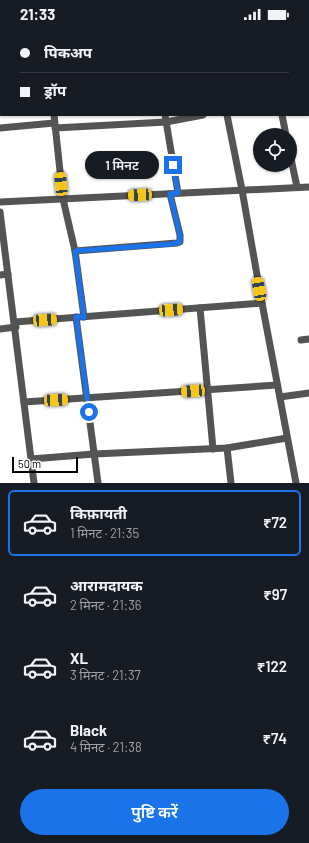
<!DOCTYPE html>
<html lang="hi">
<meta charset="utf-8">
<style>
body{margin:0;font-family:Barlow,"Noto Sans Devanagari",sans-serif;background:#242831;color:#f1f3f6;height:100vh;display:flex;flex-direction:column;font-size:15px;white-space:nowrap}
*{box-sizing:border-box;margin:0}
p{font-size:13px;color:#9ea1a6}
.icon{flex:none;width:22px;height:22px;fill:none;stroke:currentColor;stroke-width:2;stroke-linecap:round;stroke-linejoin:round}
.map{position:relative;height:455px;overflow:hidden}
.panel{display:flex;flex-direction:column;background:#171b24;flex:1}
.panel>*{flex:none}
.banner{position:absolute;left:0px;top:0px;width:309px;height:88px;box-shadow:0 1px 3px #0004;display:grid;align-content:center;height:88px;padding:0 20px;background:#171b24}
.buttons{position:absolute;left:253px;top:100px;display:grid;gap:8px}
.buttons a{display:grid;place-items:center;width:44px;height:44px;border-radius:50%;background:#171b24;box-shadow:0 1px 3px #0004;font-size:20px}
.scale{position:absolute;left:12px;bottom:10px;width:66px;box-sizing:border-box;padding-left:4px;border:2px solid #000;border-top:0;font-size:11px;line-height:14px;white-space:nowrap;color:#000;-webkit-text-stroke:3px #fff;paint-order:stroke}
.end{position:absolute;width:18px;height:18px;margin:-9px;border:5px solid #1a73e8;background:#fff;box-shadow:0 0 0 2px #fff}
.from{border-radius:50%}
.bubble{position:absolute;height:28px;border-radius:14px;background:#171b24;box-shadow:0 1px 3px #0004;font-size:13px;font-weight:600;line-height:28px;text-align:center}
.car{position:absolute;width:12px;height:24px;margin:-12px -6px;border-radius:5px;box-shadow:0 0 3px 1px #0007;background:linear-gradient(#f5c518 24%,#345 0 40%,#f5c518 0 76%,#345 0 86%,#f5c518 0)}
.banner b{display:flex;align-items:center;gap:14px;height:38px;font-size:15px}
.banner b+b{border-top:1px solid #363941}
.banner i{width:10px;height:10px;background:#f1f3f6}
ul{padding:7px 0 0;list-style:none}
li{display:flex;align-items:center;gap:12px;height:66px;margin:0 8px 6px;padding:0 12px;border:2px solid transparent;border-radius:6px}
li div{flex:1}
li b{display:block;font-size:15px}
li em{font-style:normal;font-weight:600}
li.selected{border-color:#1a73e8}
li>.icon{width:36px;height:36px;stroke-width:1.5}
.primary-button{display:flex;gap:8px;margin-top:auto;padding:8px 20px}
.primary-button a{flex:1;height:46px;border-radius:24px;background:#1a73e8;color:#fff;font-size:16px;font-weight:600;line-height:46px;text-align:center}
.status{display:flex;justify-content:space-between;align-items:center;height:28px;padding:0 20px;background:#171b24;direction:ltr}
.status svg{height:11px;fill:currentColor}
.map>svg:first-child{display:block}
.lines{fill:none;stroke-linecap:round;stroke-linejoin:round}
.street{stroke:#545454;stroke-width:7}
.secondary{stroke:#212121;stroke-width:8}
.route{stroke:#1a73e8;stroke-width:5}
</style>
<div class="status"><b>21:33</b><svg viewBox="0 0 49 12"><path d="M0 12V9h3v3zM5 12V6h3v6zM10 12V3h3v9zM15 12V0h3v12zM26 1h20v11H26zM47 4h2v5h-2z"/></svg></div>
<div class="map">
<svg width="309" height="455" viewBox="0 0 309 455">
<rect width="100%" height="100%" fill="#fff"/>
<g class="lines">
<g class="street">
<path d="M44,0V1"/>
<path d="M150,0V1"/>
<path d="M211,0V1"/>
<path d="M0,38H1"/>
<path d="M54,87L63,171L75,223L84,289"/>
<path d="M165,87L178,165"/>
<path d="M282,87L286,107"/>
<path d="M0,100L54,95"/>
<path d="M55,100L166,94L203,87"/>
<path d="M290,126L297,159"/>
<path d="M0,174L309,159"/>
<path d="M0,184L34,455"/>
<path d="M75,223L177,215L180,214V207L170,166"/>
<path d="M0,247L8,246"/>
<path d="M262,275L296,455"/>
<path d="M200,280L213,421"/>
<path d="M76,289L98,455"/>
<path d="M15,294L262,275L242,162L227,87"/>
<path d="M0,301L16,299"/>
<path d="M301,312L309,311"/>
<path d="M280,369L309,365"/>
<path d="M24,374L277,357"/>
<path d="M227,420L231,455"/>
<path d="M31,431L94,426L227,420L287,410"/>
</g>
<g class="secondary">
<path d="M306,0V1"/>
<path d="M308,13L309,18"/>
</g>
</g>
<g class="lines">
<path class="route" d="M89,384L76,289H84L75,223L172,216L180,214V207L170,166L178,165L173,137"/>
</g>
</svg>
<div class="buttons">
<a><svg class="icon" aria-label="locate" viewBox="0 0 24 24"><circle cx="12" cy="12" r="6"/><path d="M12 2v4M12 18v4M2 12h4M18 12h4"/></svg></a>
</div>
<div class="scale">50 m</div>
<i class="end from" style="left:89px;top:384px"></i>
<i class="end" style="left:173px;top:137px"></i>
<div class="bubble" style="left:85px;top:123px;width:74px">1 मिनट</div>
<i class="car" style="left:61px;top:156px;rotate:354deg"></i>
<i class="car" style="left:140px;top:167px;rotate:267deg"></i>
<i class="car" style="left:259px;top:261px;rotate:350deg"></i>
<i class="car" style="left:171px;top:282px;rotate:86deg"></i>
<i class="car" style="left:45px;top:292px;rotate:86deg"></i>
<i class="car" style="left:193px;top:363px;rotate:266deg"></i>
<i class="car" style="left:56px;top:372px;rotate:87deg"></i>
<div class="banner">
<b><i class="from"></i>पिकअप</b>
<b><i></i>ड्रॉप</b>
</div>
</div>
<section class="panel">
<ul>
<li class="selected"><svg class="icon" aria-label="car" viewBox="0 0 24 24"><path d="M5 17H2v-5l4-1 3-4h7l3 4 3 1v5h-3M9 17h6M6 11h13"/><circle cx="7" cy="17" r="2"/><circle cx="17" cy="17" r="2"/></svg><div><b>किफ़ायती</b><p>1 मिनट · 21:35</p></div><em>₹72</em></li>
<li><svg class="icon" aria-label="car" viewBox="0 0 24 24"><path d="M5 17H2v-5l4-1 3-4h7l3 4 3 1v5h-3M9 17h6M6 11h13"/><circle cx="7" cy="17" r="2"/><circle cx="17" cy="17" r="2"/></svg><div><b>आरामदायक</b><p>2 मिनट · 21:36</p></div><em>₹97</em></li>
<li><svg class="icon" aria-label="car" viewBox="0 0 24 24"><path d="M5 17H2v-5l4-1 3-4h7l3 4 3 1v5h-3M9 17h6M6 11h13"/><circle cx="7" cy="17" r="2"/><circle cx="17" cy="17" r="2"/></svg><div><b>XL</b><p>3 मिनट · 21:37</p></div><em>₹122</em></li>
<li><svg class="icon" aria-label="car" viewBox="0 0 24 24"><path d="M5 17H2v-5l4-1 3-4h7l3 4 3 1v5h-3M9 17h6M6 11h13"/><circle cx="7" cy="17" r="2"/><circle cx="17" cy="17" r="2"/></svg><div><b>Black</b><p>4 मिनट · 21:38</p></div><em>₹74</em></li>
</ul>
<div class="primary-button"><a>पुष्टि करें</a></div>
</section>
